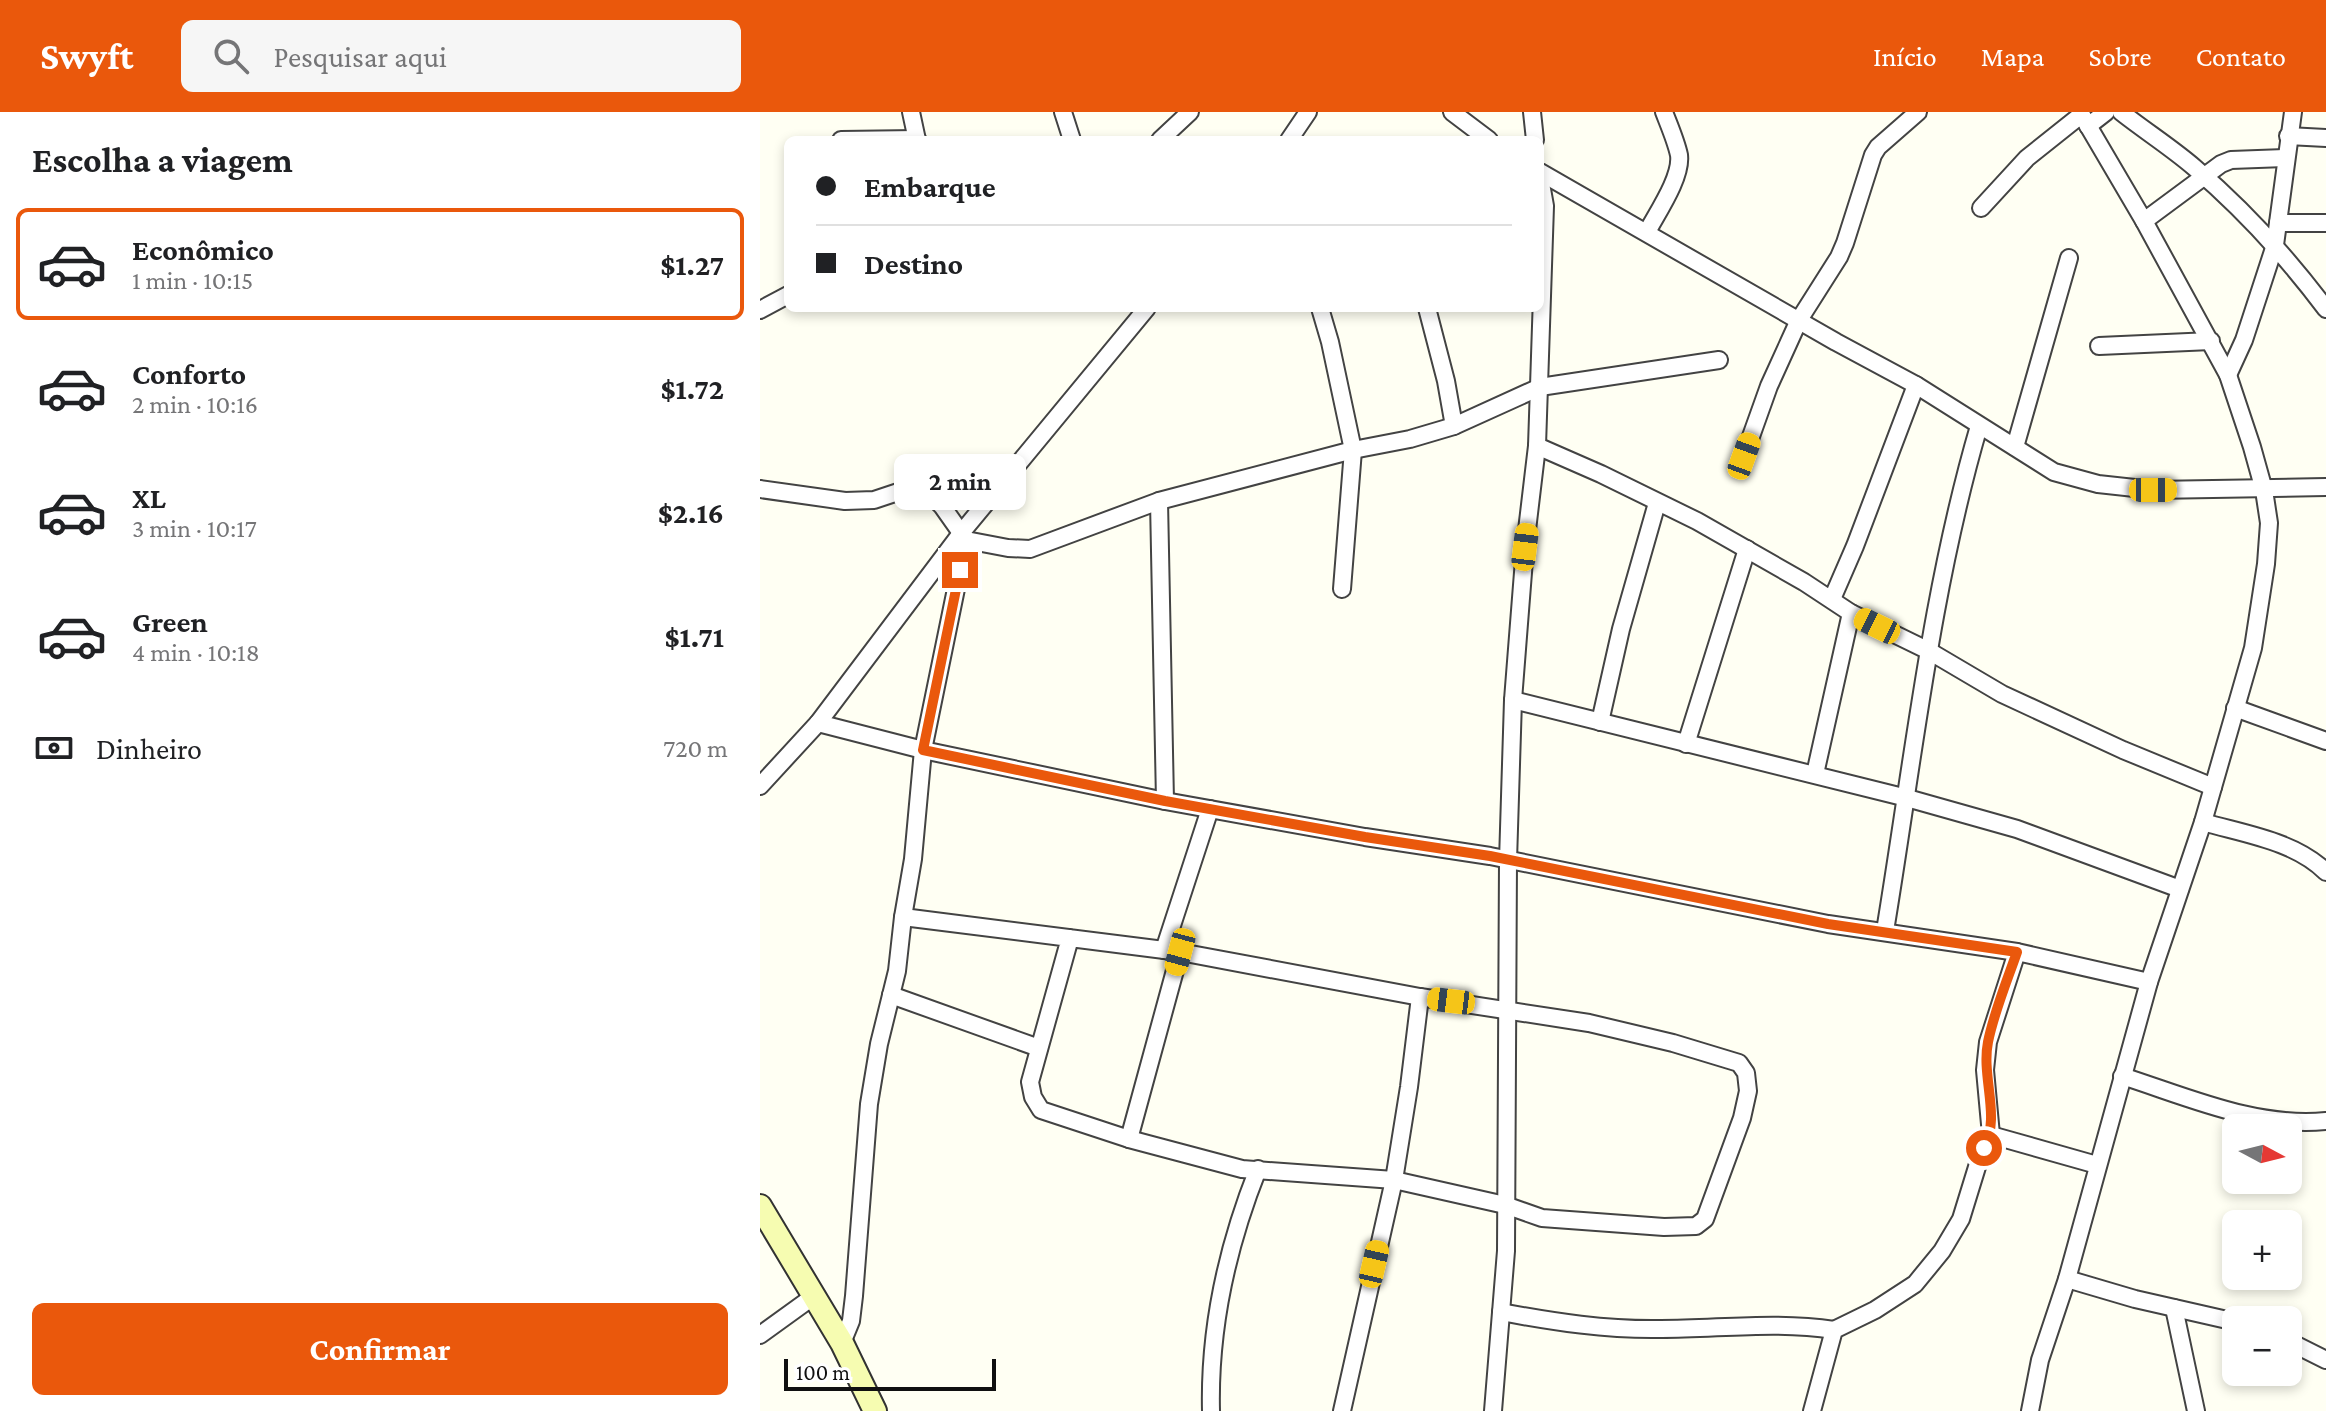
<!DOCTYPE html>
<html lang="pt">
<meta charset="utf-8">
<style>
body{margin:0;font-family:"Crimson Pro",serif;background:#f6f6f6;color:#202124;height:100vh;display:flex;flex-direction:column;font-size:30px;white-space:nowrap}
*{box-sizing:border-box;margin:0}
p{font-size:26px;color:#757577}
.icon{flex:none;width:44px;height:44px;fill:none;stroke:currentColor;stroke-width:2;stroke-linecap:round;stroke-linejoin:round}
.map{position:relative;flex:1;overflow:hidden}
.panel{display:flex;flex-direction:column;background:#fff;width:760px}
.panel>*{flex:none}
.hud{position:absolute;left:24px;top:24px;width:760px;height:176px;border-radius:12px;box-shadow:0 4px 12px #0003;display:grid;align-content:center;height:176px;padding:0 32px;background:#fff}
.needle{width:52px;rotate:97deg}
.tools{position:absolute;left:1462px;top:1002px;display:grid;gap:16px}
.tools a{display:grid;place-items:center;width:80px;height:80px;border-radius:12px;background:#fff;box-shadow:0 4px 12px #0003;font-size:40px}
.scale{position:absolute;left:24px;bottom:20px;width:212px;box-sizing:border-box;padding-left:8px;border:4px solid #101010;border-top:0;font-size:22px;line-height:28px;white-space:nowrap;color:#101010;-webkit-text-stroke:6px #fff;paint-order:stroke}
.end{position:absolute;width:36px;height:36px;margin:-18px;border:10px solid #ea580c;background:#fff;box-shadow:0 0 0 4px #fff}
.from{border-radius:50%}
.bubble{position:absolute;height:56px;border-radius:12px;background:#fff;box-shadow:0 4px 12px #0003;font-size:26px;font-weight:700;line-height:56px;text-align:center}
.car{position:absolute;width:24px;height:48px;margin:-24px -12px;border-radius:10px;box-shadow:0 0 6px 2px #0007;background:linear-gradient(#f5c518 24%,#345 0 40%,#f5c518 0 76%,#345 0 86%,#f5c518 0)}
.hud b{display:flex;align-items:center;gap:28px;height:76px;font-size:30px}
.hud b+b{border-top:2px solid #e0e0e0}
.hud i{width:20px;height:20px;background:#202124}
ul{padding:0;list-style:none}
li{display:flex;align-items:center;gap:24px;height:112px;margin:0 16px 12px;padding:0 16px;border:4px solid transparent;border-radius:12px}
li div{flex:1}
li b{display:block;font-size:30px}
li em{font-style:normal;font-weight:700}
li.selected{border-color:#ea580c}
li>.icon{width:72px;height:72px;stroke-width:1.5}
h2{padding:0 32px;font-size:36px;line-height:96px}
.pay{display:flex;align-items:center;gap:20px;height:88px;padding:0 32px;font-size:30px}
.pay p{margin-inline-start:auto}
.cta{display:flex;gap:16px;margin-top:auto;padding:16px 32px}
.cta a{flex:1;height:92px;border-radius:12px;background:#ea580c;color:#fff;font-size:32px;font-weight:700;line-height:92px;text-align:center}
header{display:flex;align-items:center;gap:48px;box-sizing:border-box;height:112px;padding:0 40px;background:#ea580c;color:#fff}
header strong{font-size:38px}
nav{display:flex;gap:44px;margin-inline-start:auto;font-size:28px}
.search{width:560px;height:72px;background:#f6f6f6;display:flex;align-items:center;gap:20px;box-sizing:border-box;padding:0 28px;border-radius:12px;color:#757577;font-size:30px}
main{display:flex;flex:1;min-height:0}
.map>svg:first-child{display:block}
.lines{fill:none;stroke-linecap:round;stroke-linejoin:round}
.street-casing{stroke:#434343;stroke-width:20}
.secondary-casing{stroke:#323232;stroke-width:26}
.street{stroke:#fff;stroke-width:16}
.secondary{stroke:#f6fcb1;stroke-width:22}
.route{stroke:#ea580c;stroke-width:10}
</style>
<header>
<strong>Swyft</strong>
<div class="search"><svg class="icon" aria-label="search" viewBox="0 0 24 24"><circle cx="10" cy="10" r="6"/><path d="M15 15l6 6"/></svg>Pesquisar aqui</div>
<nav><a>Início</a><a>Mapa</a><a>Sobre</a><a>Contato</a></nav>
</header>
<main>
<section class="panel">
<h2>Escolha a viagem</h2>
<ul>
<li class="selected"><svg class="icon" aria-label="car" viewBox="0 0 24 24"><path d="M5 17H2v-5l4-1 3-4h7l3 4 3 1v5h-3M9 17h6M6 11h13"/><circle cx="7" cy="17" r="2"/><circle cx="17" cy="17" r="2"/></svg><div><b>Econômico</b><p>1 min · 10:15</p></div><em>$1.27</em></li>
<li><svg class="icon" aria-label="car" viewBox="0 0 24 24"><path d="M5 17H2v-5l4-1 3-4h7l3 4 3 1v5h-3M9 17h6M6 11h13"/><circle cx="7" cy="17" r="2"/><circle cx="17" cy="17" r="2"/></svg><div><b>Conforto</b><p>2 min · 10:16</p></div><em>$1.72</em></li>
<li><svg class="icon" aria-label="car" viewBox="0 0 24 24"><path d="M5 17H2v-5l4-1 3-4h7l3 4 3 1v5h-3M9 17h6M6 11h13"/><circle cx="7" cy="17" r="2"/><circle cx="17" cy="17" r="2"/></svg><div><b>XL</b><p>3 min · 10:17</p></div><em>$2.16</em></li>
<li><svg class="icon" aria-label="car" viewBox="0 0 24 24"><path d="M5 17H2v-5l4-1 3-4h7l3 4 3 1v5h-3M9 17h6M6 11h13"/><circle cx="7" cy="17" r="2"/><circle cx="17" cy="17" r="2"/></svg><div><b>Green</b><p>4 min · 10:18</p></div><em>$1.71</em></li>
</ul>
<div class="pay"><svg class="icon" aria-label="cash" viewBox="0 0 24 24"><path d="M3 7h18v10H3z"/><circle cx="12" cy="12" r="2"/></svg>Dinheiro<p>720 m</p></div>
<div class="cta"><a>Confirmar</a></div>
</section>
<div class="map">
<svg width="1566" height="1299" viewBox="0 0 1566 1299">
<rect width="100%" height="100%" fill="#fffff3"/>
<g class="lines">
<defs>
<g id="street">
<path d="M151,0L157,28"/>
<path d="M303,0L312,28"/>
<path d="M692,0L729,28"/>
<path d="M772,0L775,28"/>
<path d="M1361,0C1385,19 1412,36 1435,56C1485,99 1527,145 1566,197"/>
<path d="M1328,14L1346,0"/>
<path d="M1528,24L1566,26"/>
<path d="M81,28L157,27"/>
<path d="M400,28L430,0"/>
<path d="M529,28L548,0"/>
<path d="M780,60L1076,230L1156,273L1294,360L1338,372L1393,378L1566,375"/>
<path d="M1221,96L1267,46L1321,3"/>
<path d="M1384,109L1461,52L1471,48L1525,46"/>
<path d="M1518,111H1566"/>
<path d="M887,120C897,101 922,65 919,43C916,29 909,13 904,0"/>
<path d="M560,196L570,230L593,338L582,477"/>
<path d="M667,196L686,269L694,314"/>
<path d="M0,198L28,183"/>
<path d="M1339,234L1451,229"/>
<path d="M1468,263L1484,228L1515,133L1533,0"/>
<path d="M777,334L841,362L937,409L1044,470L1091,501L1169,539L1242,582L1363,638L1453,675"/>
<path d="M1255,335L1309,146"/>
<path d="M984,344L1009,274L1039,208L1079,145L1085,131L1113,43L1118,35L1158,0"/>
<path d="M0,377L85,389L114,388L150,376L166,378L182,394L206,428L163,638L153,747L143,805L137,859L119,932L109,992L94,1184L91,1209L82,1231"/>
<path d="M399,389L405,689"/>
<path d="M206,428L248,436L270,437L399,389L593,338L650,327L694,314L780,275L959,248"/>
<path d="M1072,487L1095,434L1156,273"/>
<path d="M753,588L1147,686L1257,717L1420,777"/>
<path d="M1475,596L1566,629"/>
<path d="M840,610L861,517L897,391"/>
<path d="M58,611L163,638L405,689L605,725L730,744L1068,812L1257,840L1389,870"/>
<path d="M926,632L987,437"/>
<path d="M1055,662L1091,501"/>
<path d="M0,674L58,611L202,420L387,196"/>
<path d="M1443,710C1484,722 1535,729 1566,760"/>
<path d="M143,805L420,840L660,885L829,911L913,931L979,951L986,961L988,979L982,1006L945,1107L936,1114L904,1115L782,1106L745,1093L634,1068L482,1057L369,1027L281,998L273,985L270,970L310,826"/>
<path d="M1125,819C1153,650 1171,478 1219,314"/>
<path d="M404,838L450,697"/>
<path d="M131,883L279,936"/>
<path d="M1362,964C1428,985 1496,1016 1566,1009"/>
<path d="M1231,1023L1337,1053"/>
<path d="M369,1027L420,840"/>
<path d="M1307,1167L1375,1187L1476,1210"/>
<path d="M1414,1196L1436,1299"/>
<path d="M741,1200C794,1210 847,1218 901,1217C959,1217 1017,1209 1074,1218"/>
<path d="M0,1223L54,1184"/>
<path d="M1528,1229L1566,1248"/>
<path d="M451,1299C449,1215 467,1135 498,1057"/>
<path d="M582,1299L634,1068L649,975L660,885"/>
<path d="M733,1299L746,1139L748,749L753,588L765,435L777,334L785,94L780,66"/>
<path d="M1052,1299L1074,1218L1115,1198L1155,1172L1182,1139L1201,1107L1217,1055L1231,1023L1225,958L1228,930L1257,840"/>
<path d="M1270,1299L1280,1248L1307,1167L1389,870L1443,710L1493,536L1506,452L1509,411L1504,378L1492,335L1468,263L1384,109L1320,0"/>
</g>
<path id="secondary" d="M0,1094L82,1231L115,1299"/>
</defs>
<use href="#street" class="street-casing"/>
<use href="#secondary" class="secondary-casing"/>
<use href="#street" class="street"/>
<use href="#secondary" class="secondary"/>
</g>
<g class="lines">
<path class="route" d="M200,458L163,638L405,689L605,725L730,744L1068,812L1257,840C1247,869 1234,900 1228,930C1221,965 1241,1005 1224,1036"/>
</g>
</svg>
<div class="tools">
<a><svg class="needle" viewBox="-14 -14 28 28"><path d="M0-13l5 13h-10z" fill="#e53935"/><path d="M0 13l5-13h-10z" fill="#757577"/></svg></a>
<a>+</a>
<a>−</a>
</div>
<div class="scale">100 m</div>
<i class="end from" style="left:1224px;top:1036px"></i>
<i class="end" style="left:200px;top:458px"></i>
<div class="bubble" style="left:134px;top:342px;width:132px">2 min</div>
<i class="car" style="left:984px;top:344px;rotate:20deg"></i>
<i class="car" style="left:1393px;top:378px;rotate:90deg"></i>
<i class="car" style="left:765px;top:435px;rotate:7deg"></i>
<i class="car" style="left:1117px;top:514px;rotate:296deg"></i>
<i class="car" style="left:420px;top:840px;rotate:195deg"></i>
<i class="car" style="left:691px;top:889px;rotate:277deg"></i>
<i class="car" style="left:614px;top:1152px;rotate:13deg"></i>
<div class="hud">
<b><i class="from"></i>Embarque</b>
<b><i></i>Destino</b>
</div>
</div>
</main>
